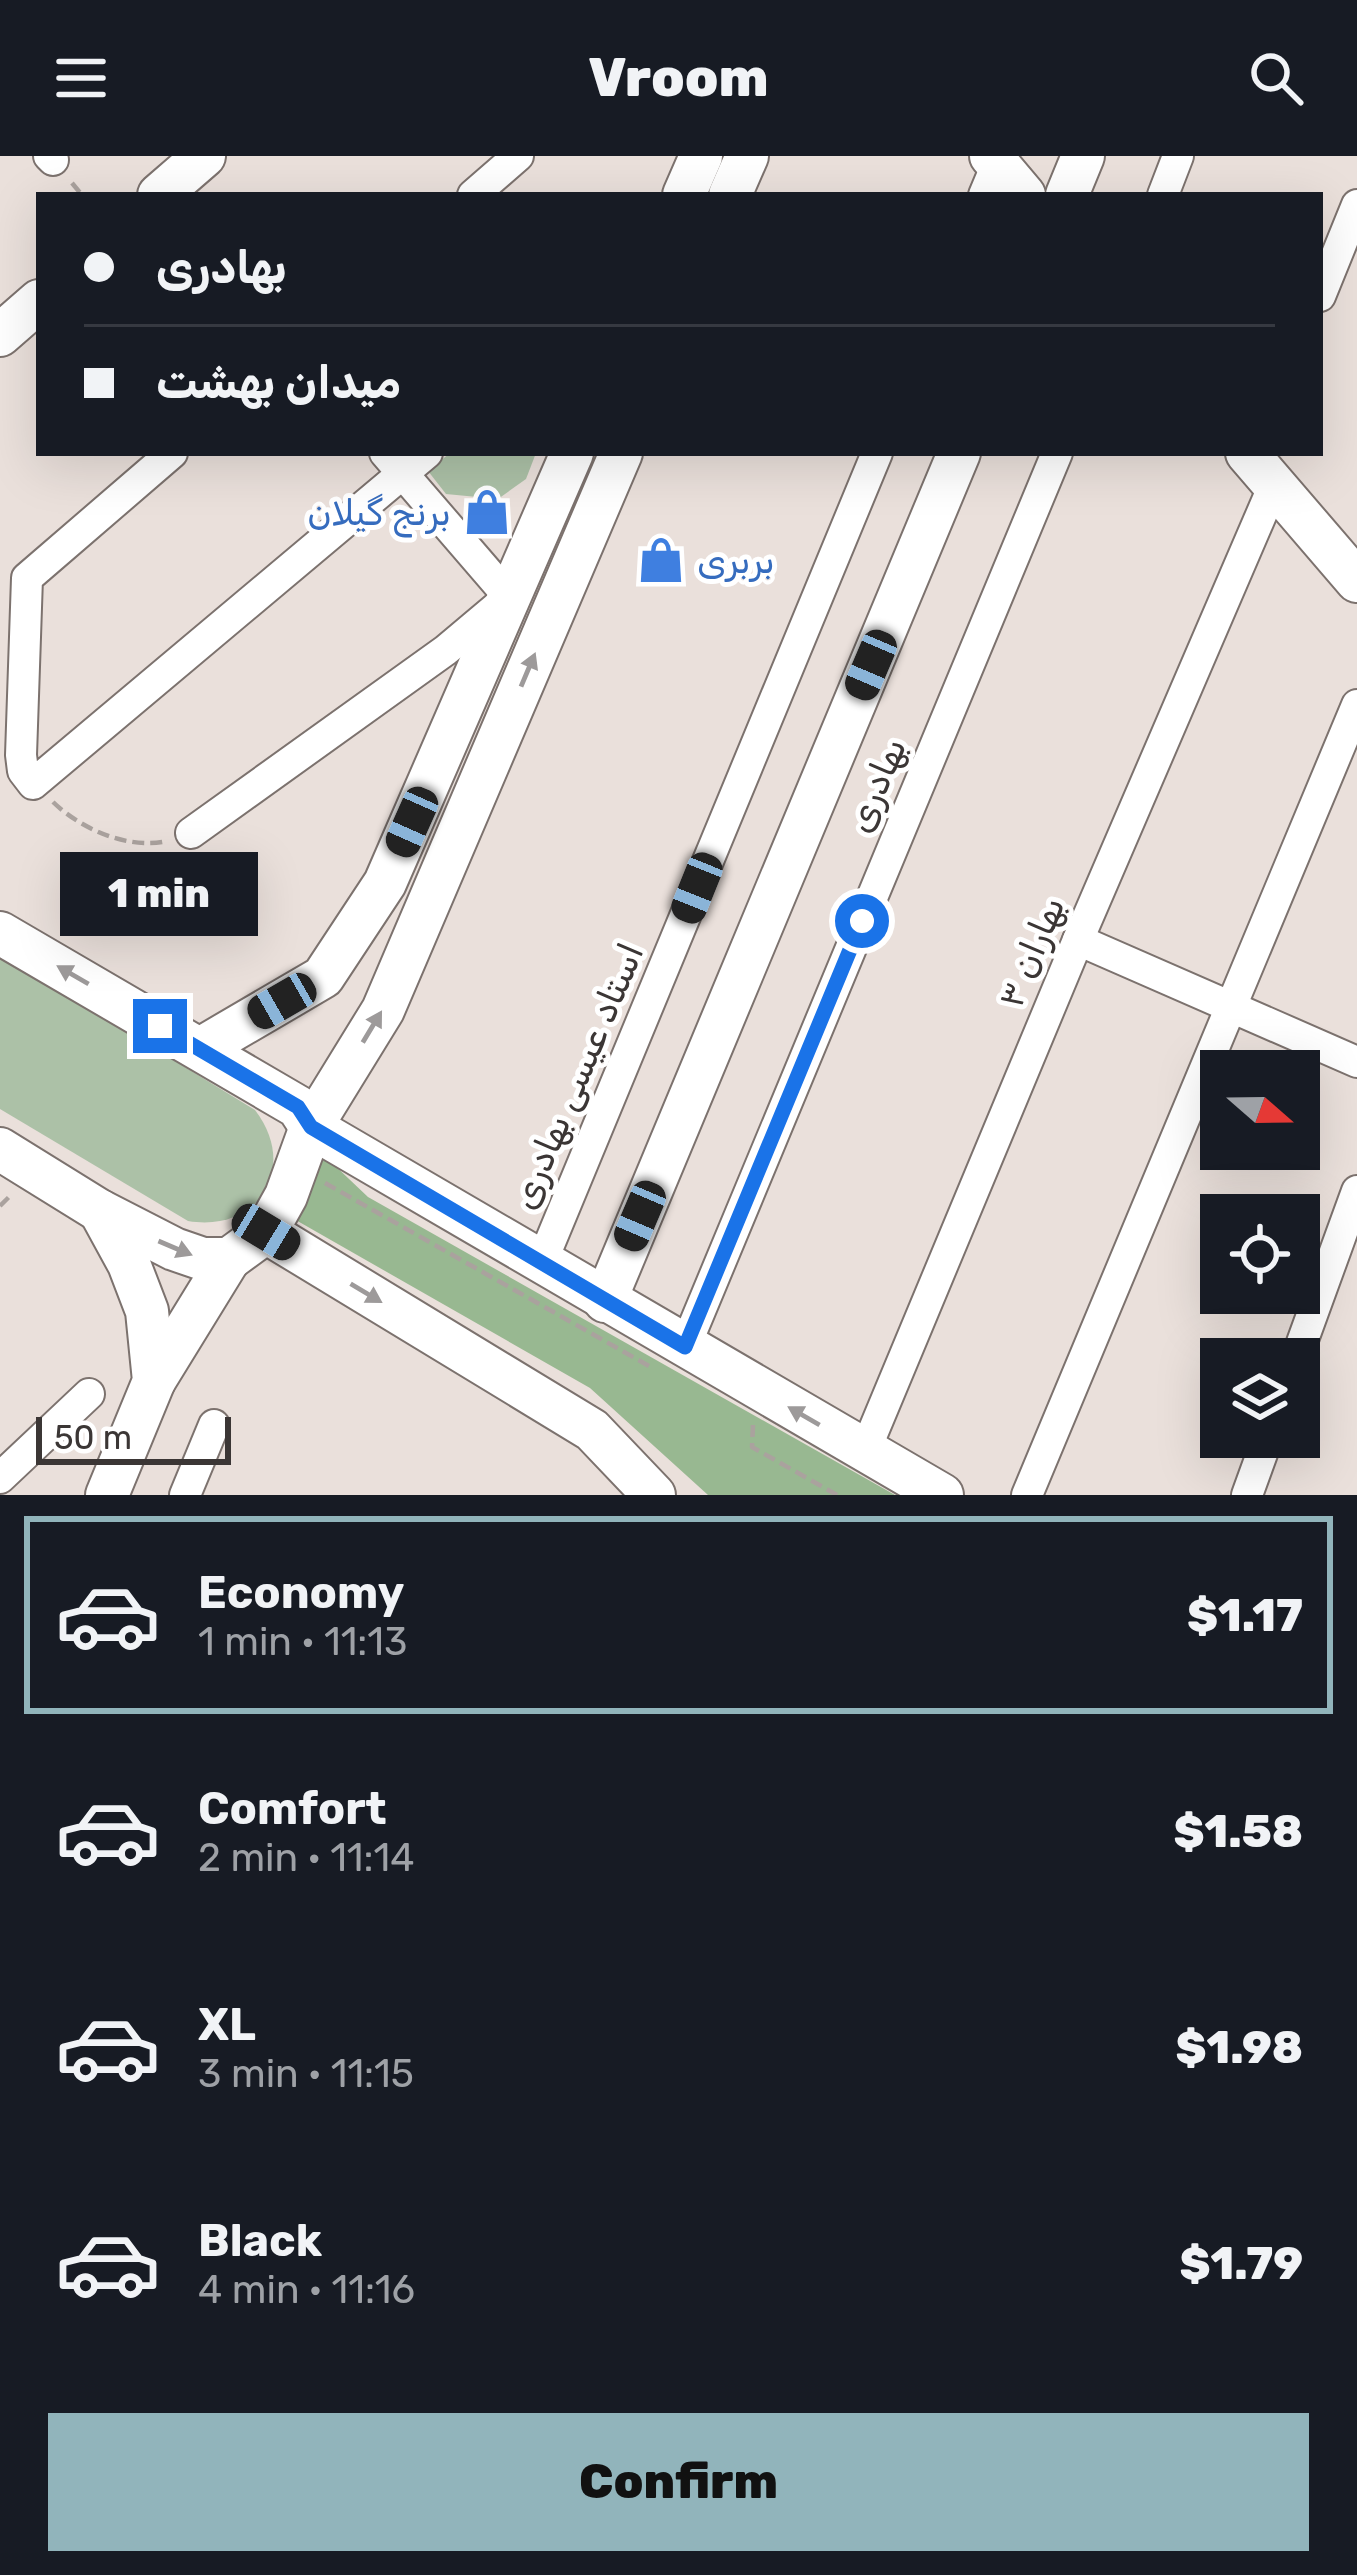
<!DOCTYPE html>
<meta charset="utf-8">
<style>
body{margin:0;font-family:Rubik,"Noto Sans Arabic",sans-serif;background:#242831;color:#f1f3f6;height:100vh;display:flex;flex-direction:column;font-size:45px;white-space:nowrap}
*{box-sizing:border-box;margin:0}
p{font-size:39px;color:#9ea1a6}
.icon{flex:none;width:66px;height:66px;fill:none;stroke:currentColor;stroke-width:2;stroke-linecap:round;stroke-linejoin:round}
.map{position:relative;height:1339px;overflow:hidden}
.drawer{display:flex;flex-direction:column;background:#171b24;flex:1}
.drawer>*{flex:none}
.guide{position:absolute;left:36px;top:36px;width:1287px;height:264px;border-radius:0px;box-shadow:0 12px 48px #0002;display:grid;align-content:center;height:264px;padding:0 48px;background:#171b24}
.needle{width:78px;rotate:110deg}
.controls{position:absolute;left:1200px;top:894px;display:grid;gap:24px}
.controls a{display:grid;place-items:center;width:120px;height:120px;border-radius:0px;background:#171b24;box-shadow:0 12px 48px #0002;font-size:60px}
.scale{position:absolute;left:36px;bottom:30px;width:195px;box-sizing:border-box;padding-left:12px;border:6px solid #3b3635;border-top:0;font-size:33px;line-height:42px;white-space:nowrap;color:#3b3635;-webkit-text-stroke:9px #fff;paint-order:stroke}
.end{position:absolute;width:54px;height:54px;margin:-27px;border:15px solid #1a73e8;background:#fff;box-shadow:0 0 0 6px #fff}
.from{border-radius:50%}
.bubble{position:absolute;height:84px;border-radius:0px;background:#171b24;box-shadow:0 12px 48px #0002;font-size:39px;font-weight:800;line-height:84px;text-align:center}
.car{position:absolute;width:36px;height:72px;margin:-36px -18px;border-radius:15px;box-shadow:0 0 9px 3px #0007;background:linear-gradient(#222 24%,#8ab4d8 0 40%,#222 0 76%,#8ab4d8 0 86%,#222 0)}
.guide b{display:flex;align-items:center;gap:42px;height:114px;font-size:45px}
.guide b+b{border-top:3px solid #363941}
.guide i{width:30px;height:30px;background:#f1f3f6}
ul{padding:21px 0 0;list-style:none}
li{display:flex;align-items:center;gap:36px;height:198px;margin:0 24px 18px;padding:0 24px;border:6px solid transparent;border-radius:0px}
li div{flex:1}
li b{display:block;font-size:45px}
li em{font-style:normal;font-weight:800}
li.active{border-color:#91b4bb}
li>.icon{width:108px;height:108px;stroke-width:1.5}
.cta{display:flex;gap:24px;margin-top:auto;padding:24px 48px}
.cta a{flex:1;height:138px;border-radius:0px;background:#91b4bb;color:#111;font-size:48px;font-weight:800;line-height:138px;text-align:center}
header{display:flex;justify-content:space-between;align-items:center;height:156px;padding:0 48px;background:#171b24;font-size:54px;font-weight:800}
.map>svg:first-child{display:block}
.green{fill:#acc1a7}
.forest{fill:#98b891}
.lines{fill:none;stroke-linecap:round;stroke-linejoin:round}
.street-casing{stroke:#7c726e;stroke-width:34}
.secondary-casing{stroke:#7c726e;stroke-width:46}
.path{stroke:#aaa29e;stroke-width:4.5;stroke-dasharray:12 6;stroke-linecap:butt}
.street{stroke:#fff;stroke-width:30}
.secondary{stroke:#fff;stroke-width:42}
.oneway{fill:#9d9a9a}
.route{stroke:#1a73e8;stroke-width:15}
.labels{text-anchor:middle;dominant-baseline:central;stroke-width:10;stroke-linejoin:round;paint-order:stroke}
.shop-label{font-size:36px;fill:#366cbe;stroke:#fff;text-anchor:end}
.street-label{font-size:36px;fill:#3b3635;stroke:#fff}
</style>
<header><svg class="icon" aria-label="menu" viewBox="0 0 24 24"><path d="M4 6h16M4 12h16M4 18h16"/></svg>Vroom<svg class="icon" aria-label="search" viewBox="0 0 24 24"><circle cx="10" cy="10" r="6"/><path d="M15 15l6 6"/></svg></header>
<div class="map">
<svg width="1357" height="1339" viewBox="0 0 1357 1339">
<rect width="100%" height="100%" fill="#eae0db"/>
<g class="green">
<path d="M450,297H536L526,323L498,343L446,338L428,315Z"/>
<path d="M0,798L255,954C299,1011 259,1077 188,1065L0,953Z"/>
</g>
<path class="forest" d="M329,1004L368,1041L895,1339H708L590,1232L294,1063L316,1005Z"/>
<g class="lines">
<defs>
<g id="street">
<path d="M49,0L53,4"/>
<path d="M473,39L518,0"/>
<path d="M984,39L997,8"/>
<path d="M1163,39L1178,0"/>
<path d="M1320,140L1357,49"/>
<path d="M172,297L27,422L21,599L23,615L33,628L427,297"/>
<path d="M191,677L446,494L509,441L385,297"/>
<path d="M1078,784L1357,906"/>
<path d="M541,1108L877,297"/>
<path d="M685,1191L1057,297"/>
<path d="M1296,1203L1357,1035"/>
<path d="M865,1295L1078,784L1274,329"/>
<path d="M0,1322L89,1238"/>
<path d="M185,1339L214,1269"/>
<path d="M1027,1339L1357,549"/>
<path d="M1247,1339L1268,1281"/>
</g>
<g id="secondary">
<path d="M991,0L1024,39"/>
<path d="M159,39L204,0"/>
<path d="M684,39L701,0"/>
<path d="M730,39L747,0"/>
<path d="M1067,39L1083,0"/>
<path d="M0,179L39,145"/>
<path d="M1247,297L1357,425"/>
<path d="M0,777L298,951L311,971L942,1339"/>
<path d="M200,893L323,821L385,727L572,297"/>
<path d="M0,993L100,1055L174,1093L203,1103H229L266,1076L286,1040L311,971L383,854L621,297"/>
<path d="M100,1055L129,1108L147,1155L154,1225L107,1339"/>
<path d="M266,1076L592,1274L654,1339"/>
<path d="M605,1145L959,297"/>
<path d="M154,1225L229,1103"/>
</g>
</defs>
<use href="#street" class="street-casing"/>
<use href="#secondary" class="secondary-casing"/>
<g class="path">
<path d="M72,27L82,39"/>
<path d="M53,646C81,673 128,694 168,685"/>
<path d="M325,1027L649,1210"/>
<path d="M0,1050L10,1040"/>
<path d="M753,1269L752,1291L837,1339"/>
</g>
<use href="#street" class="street"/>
<use href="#secondary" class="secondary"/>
</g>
<defs><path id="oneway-solid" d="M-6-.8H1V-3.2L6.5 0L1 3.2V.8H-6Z" transform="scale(3)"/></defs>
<g class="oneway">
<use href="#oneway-solid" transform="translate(528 514) rotate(-67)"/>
<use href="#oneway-solid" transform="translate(73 819) rotate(-150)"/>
<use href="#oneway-solid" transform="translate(372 871) rotate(-59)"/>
<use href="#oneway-solid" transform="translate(175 1092) rotate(23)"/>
<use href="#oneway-solid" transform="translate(366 1137) rotate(31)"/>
<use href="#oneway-solid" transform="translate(804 1260) rotate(-150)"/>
</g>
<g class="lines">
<path class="route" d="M160,870L298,951L311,971L685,1191L862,765"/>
</g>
<defs>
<symbol id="shop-bare" viewBox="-9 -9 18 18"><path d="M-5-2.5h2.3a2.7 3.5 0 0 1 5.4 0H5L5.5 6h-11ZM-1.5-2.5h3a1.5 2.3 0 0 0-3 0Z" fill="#3f7fe0" stroke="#fff" stroke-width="2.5" paint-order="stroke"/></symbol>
</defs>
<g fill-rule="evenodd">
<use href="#shop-bare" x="454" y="323" width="66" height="66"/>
<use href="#shop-bare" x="628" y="371" width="66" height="66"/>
</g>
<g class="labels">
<g class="shop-label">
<text x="451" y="356">برنج گیلان</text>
<text x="697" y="404" text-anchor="start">بربری</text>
</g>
<g class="street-label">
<text transform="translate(876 629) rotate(-67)">بهادری</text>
<text transform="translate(1031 796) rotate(-67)">بهاران ۳</text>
<text transform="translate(577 920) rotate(-67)">استاد عیسی بهادری</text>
</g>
</g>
</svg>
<div class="controls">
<a><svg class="needle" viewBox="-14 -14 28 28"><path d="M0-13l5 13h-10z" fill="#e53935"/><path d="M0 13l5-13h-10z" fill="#9ea1a6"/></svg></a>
<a><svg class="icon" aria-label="locate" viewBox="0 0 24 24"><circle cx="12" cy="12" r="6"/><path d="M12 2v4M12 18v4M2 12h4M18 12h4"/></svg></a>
<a><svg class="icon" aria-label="layers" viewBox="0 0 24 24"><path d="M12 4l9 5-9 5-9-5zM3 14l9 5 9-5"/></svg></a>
</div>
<div class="scale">50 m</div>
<i class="end from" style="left:862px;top:765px"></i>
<i class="end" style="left:160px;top:870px"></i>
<div class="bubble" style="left:60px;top:696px;width:198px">1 min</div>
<i class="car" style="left:871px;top:509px;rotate:203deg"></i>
<i class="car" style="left:412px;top:666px;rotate:204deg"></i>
<i class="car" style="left:697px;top:732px;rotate:202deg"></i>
<i class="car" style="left:282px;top:845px;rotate:240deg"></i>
<i class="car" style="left:640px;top:1060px;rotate:203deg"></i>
<i class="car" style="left:266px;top:1076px;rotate:121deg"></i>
<div class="guide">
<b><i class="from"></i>بهادری</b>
<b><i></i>میدان بهشت</b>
</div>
</div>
<section class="drawer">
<ul>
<li class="active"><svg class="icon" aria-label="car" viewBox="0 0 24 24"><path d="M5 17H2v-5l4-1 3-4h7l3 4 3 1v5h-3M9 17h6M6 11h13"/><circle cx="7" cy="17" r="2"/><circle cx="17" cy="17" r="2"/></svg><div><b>Economy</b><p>1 min · 11:13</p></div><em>$1.17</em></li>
<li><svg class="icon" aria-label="car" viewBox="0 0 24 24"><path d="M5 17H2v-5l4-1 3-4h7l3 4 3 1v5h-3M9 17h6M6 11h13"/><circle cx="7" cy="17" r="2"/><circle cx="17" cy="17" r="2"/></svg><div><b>Comfort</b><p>2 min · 11:14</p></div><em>$1.58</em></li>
<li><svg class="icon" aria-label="car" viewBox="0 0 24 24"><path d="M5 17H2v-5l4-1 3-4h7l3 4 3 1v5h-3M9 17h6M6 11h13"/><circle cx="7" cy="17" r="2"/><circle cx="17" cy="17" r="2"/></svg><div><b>XL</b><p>3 min · 11:15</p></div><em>$1.98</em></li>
<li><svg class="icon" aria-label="car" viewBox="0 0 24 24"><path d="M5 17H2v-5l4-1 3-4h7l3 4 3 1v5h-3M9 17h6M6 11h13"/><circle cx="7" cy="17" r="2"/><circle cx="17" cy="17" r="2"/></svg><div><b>Black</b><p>4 min · 11:16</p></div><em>$1.79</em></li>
</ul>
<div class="cta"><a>Confirm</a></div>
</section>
